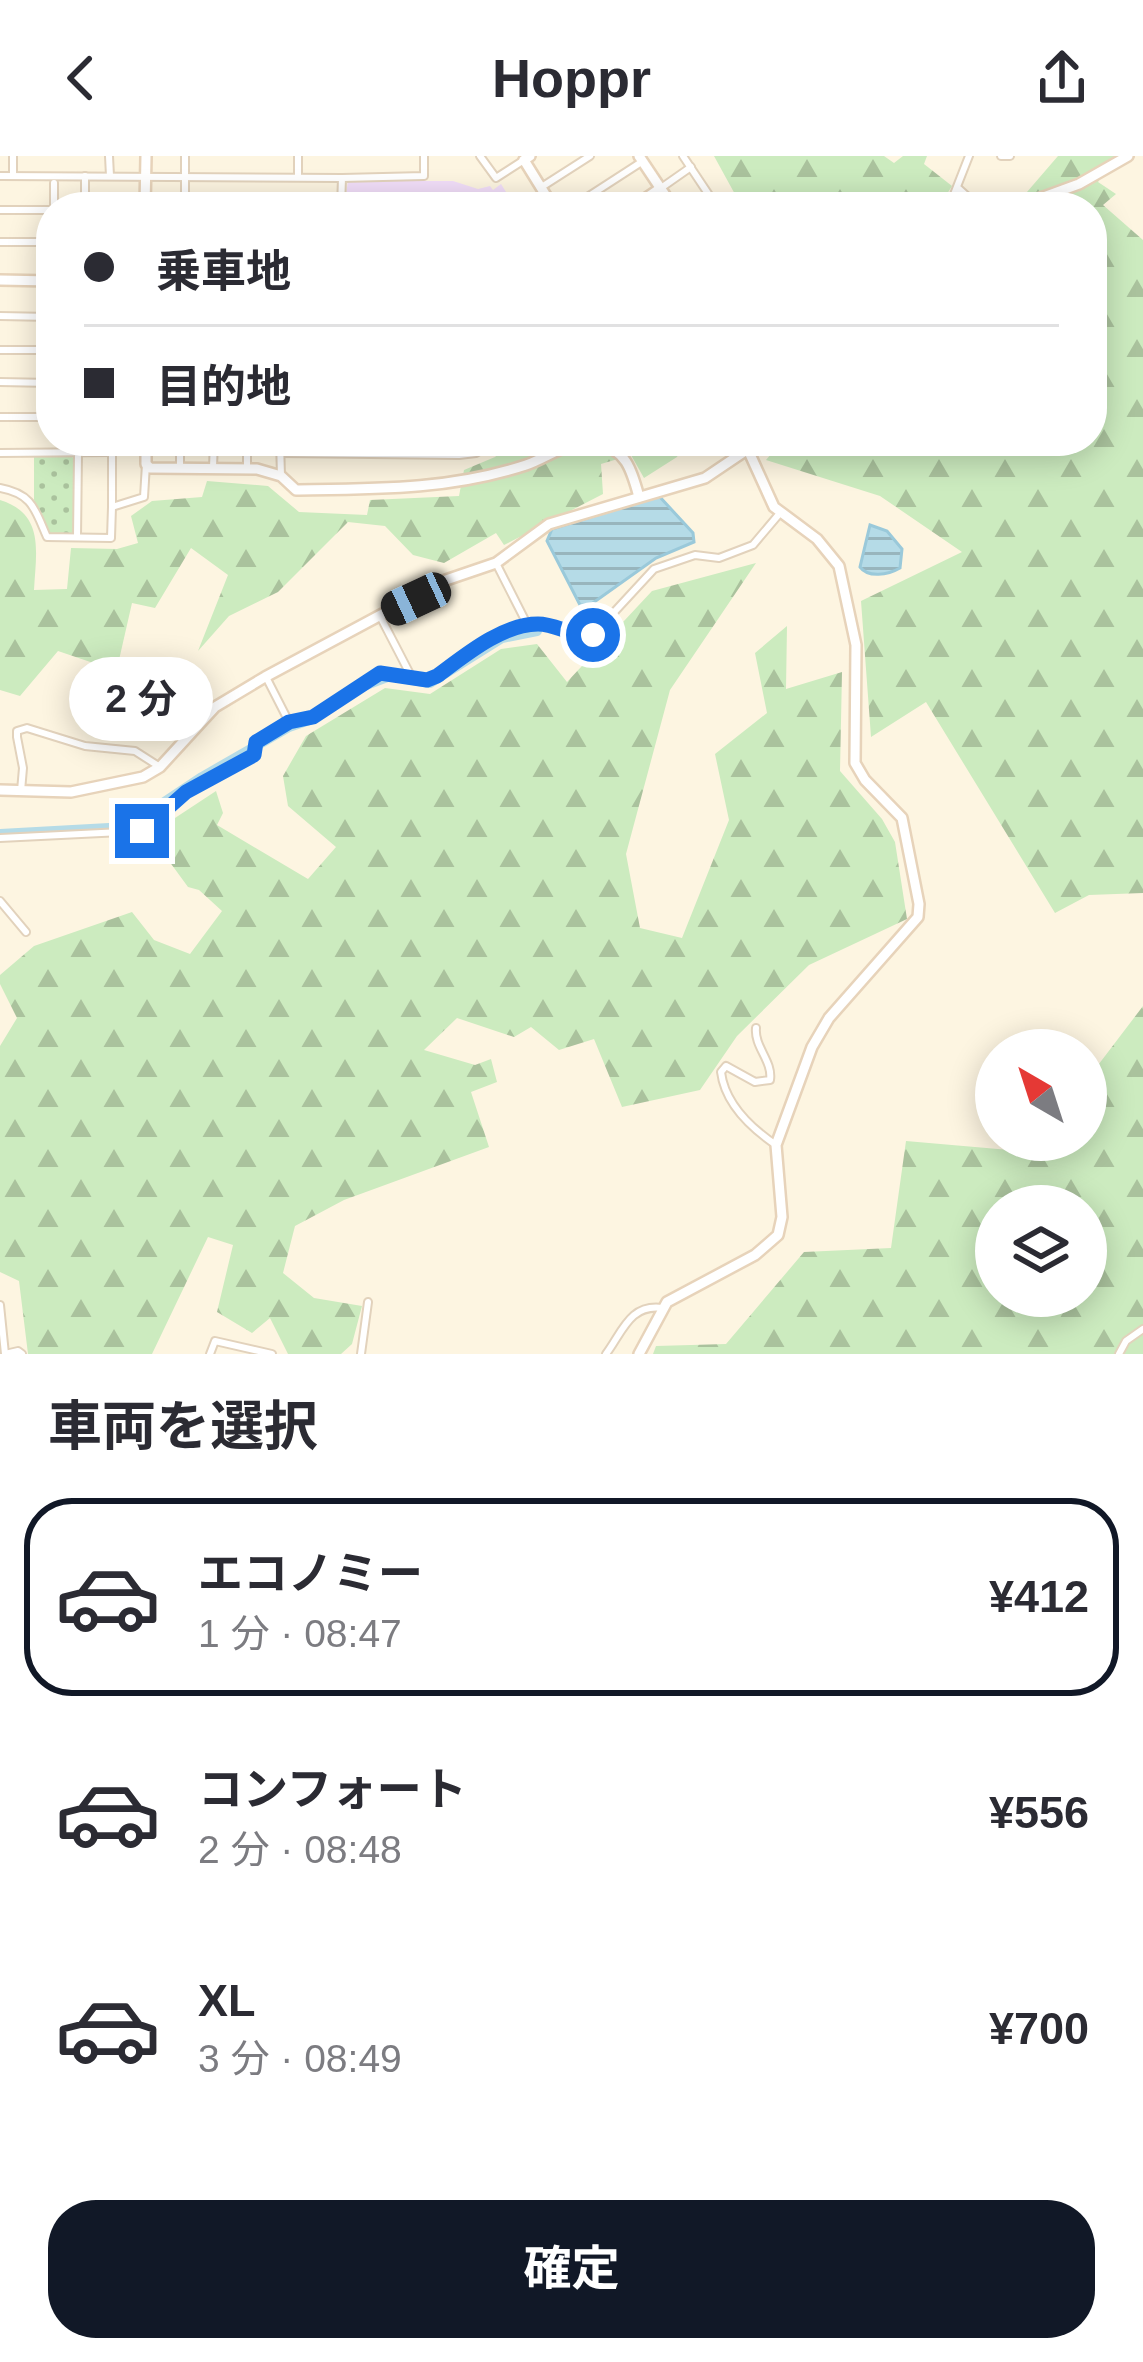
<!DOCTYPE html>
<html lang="ja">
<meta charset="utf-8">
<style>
body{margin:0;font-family:Helvetica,"Noto Sans JP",sans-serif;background:#f2f2f3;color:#2b2b33;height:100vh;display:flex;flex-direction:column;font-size:45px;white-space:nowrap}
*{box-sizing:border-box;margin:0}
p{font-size:39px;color:#7c7c81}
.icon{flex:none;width:66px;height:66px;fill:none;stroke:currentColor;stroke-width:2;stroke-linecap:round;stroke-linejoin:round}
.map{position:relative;height:1198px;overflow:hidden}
.panel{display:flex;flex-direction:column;background:#fff;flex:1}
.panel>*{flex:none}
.top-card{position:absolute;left:36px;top:36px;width:1071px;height:264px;border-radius:48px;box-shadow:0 6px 30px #0003;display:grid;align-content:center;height:264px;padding:0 48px;background:#fff}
.needle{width:78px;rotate:321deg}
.fabs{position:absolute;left:975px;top:873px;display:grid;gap:24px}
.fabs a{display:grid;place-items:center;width:132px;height:132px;border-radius:50%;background:#fff;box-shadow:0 6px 30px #0003;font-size:60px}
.end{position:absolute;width:54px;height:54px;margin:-27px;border:15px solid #1a73e8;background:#fff;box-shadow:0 0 0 6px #fff}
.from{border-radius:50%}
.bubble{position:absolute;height:84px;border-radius:42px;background:#fff;box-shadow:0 6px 30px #0003;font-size:39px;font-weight:700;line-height:84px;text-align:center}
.car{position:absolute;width:36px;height:72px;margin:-36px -18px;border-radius:15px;box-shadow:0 0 9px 3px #0007;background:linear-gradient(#222 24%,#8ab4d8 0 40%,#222 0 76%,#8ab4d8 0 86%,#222 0)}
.top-card b{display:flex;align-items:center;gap:42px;height:114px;font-size:45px}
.top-card b+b{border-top:3px solid #e1e1e2}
.top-card i{width:30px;height:30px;background:#2b2b33}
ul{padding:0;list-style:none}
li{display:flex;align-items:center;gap:36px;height:198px;margin:0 24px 18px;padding:0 24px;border:6px solid transparent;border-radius:48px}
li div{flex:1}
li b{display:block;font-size:45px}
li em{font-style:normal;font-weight:700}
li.selected{border-color:#111827}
li>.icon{width:108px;height:108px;stroke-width:1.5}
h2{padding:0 48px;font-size:54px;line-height:144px}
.primary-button{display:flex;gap:24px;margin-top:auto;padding:24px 48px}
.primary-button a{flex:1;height:138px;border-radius:48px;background:#111827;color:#fff;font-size:48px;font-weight:700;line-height:138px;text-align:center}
header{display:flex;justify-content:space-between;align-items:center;height:156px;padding:0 48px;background:#fff;font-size:54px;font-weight:700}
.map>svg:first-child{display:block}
.education{fill:#f2def9}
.grass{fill:url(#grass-dots)}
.forest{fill:url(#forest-firs);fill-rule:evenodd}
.water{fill:url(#water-rules);stroke:#9ac9da;stroke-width:3}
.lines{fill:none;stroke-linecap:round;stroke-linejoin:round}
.river{stroke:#b5dbe7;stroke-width:10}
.street-casing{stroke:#e2d2bc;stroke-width:10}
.secondary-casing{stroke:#e7d3ba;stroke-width:14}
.street{stroke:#fff;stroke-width:6}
.secondary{stroke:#fff;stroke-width:9}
.route{stroke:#1a73e8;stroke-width:15}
</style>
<header><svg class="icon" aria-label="back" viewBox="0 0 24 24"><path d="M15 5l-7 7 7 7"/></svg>Hoppr<svg class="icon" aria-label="share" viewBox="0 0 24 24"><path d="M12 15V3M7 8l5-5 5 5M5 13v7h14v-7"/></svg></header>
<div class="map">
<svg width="1143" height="1198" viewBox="0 0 1143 1198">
<defs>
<pattern id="grass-dots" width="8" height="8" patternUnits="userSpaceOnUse" patternTransform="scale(3)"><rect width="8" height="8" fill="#ccebbf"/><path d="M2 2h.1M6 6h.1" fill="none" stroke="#aac29d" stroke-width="1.8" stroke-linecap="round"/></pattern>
<pattern id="forest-firs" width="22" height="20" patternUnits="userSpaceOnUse" patternTransform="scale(3)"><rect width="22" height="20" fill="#ccebbf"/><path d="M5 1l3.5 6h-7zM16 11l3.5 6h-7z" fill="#aac29d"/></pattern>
<pattern id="water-rules" width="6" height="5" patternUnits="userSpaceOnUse" patternTransform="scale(3)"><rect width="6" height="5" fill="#b5dbe7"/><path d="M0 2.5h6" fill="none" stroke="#98b5bd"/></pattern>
</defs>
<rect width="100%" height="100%" fill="#fdf5e1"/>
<path class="education" d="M348,25H453L478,33L490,30L493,34L501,28L513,47L511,51H344Z"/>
<path class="grass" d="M71,300L76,304L74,375L71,379H50L34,344V301Z"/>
<g class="forest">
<path d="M714,0H884L894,7L903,0H927L924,8L952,30L939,51H742Z"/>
<path d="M1058,0H1116L1098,26L1116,38L1103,49L1143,84V737L1089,739L1055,757L926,546L871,581L861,445L962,396L880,340L766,304L782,285H1092V51H1014Z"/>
<path d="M513,285H685L677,301L644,322L631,299L601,308L603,338L504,389L496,377L444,407L413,399L385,370L348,366L278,436L229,460L198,495L228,419L191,392L155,452L132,447L119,504L122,554L108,512L58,495L20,540L0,534V344C45,358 36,396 34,434L67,433L71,392L117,393L138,387L131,360L152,345L202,341L207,325L268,330L299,356L367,359L370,344L459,340L464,314L495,301Z"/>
<path d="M756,407L670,534L626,698L640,772L682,782L729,664L715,598L767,557L755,497L787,470L786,533L842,516L840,615L882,663L895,686L907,763L809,809L737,880L700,934L622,951L594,883L559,894L531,871L514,881L457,862L424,894L475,909L491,903L497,926L471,936L489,991L344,1044L295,1070L283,1117L314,1142L362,1150L352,1188L341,1198H288L270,1162L252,1177L217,1156L233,1089L208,1081L152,1198H28L19,1125L0,1116V890L17,862L0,828V819L34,790L132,756L154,784L190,798L222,755L199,734L188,731L169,705L140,685L216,635L223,657L217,669L308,723L336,691L288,650L283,620L306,580L385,532L430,538L501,493L537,488L567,526L652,435Z"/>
<path d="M1143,850V1198H653L656,1190L726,1188L804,1096L891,1092L906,985L1031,996L1041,984H1086V925ZM996,1050H1086V1140H996Z"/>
</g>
<g class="water">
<path d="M659,340L693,377L694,386L656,402L590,449H580L547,385L552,373Z"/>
<path d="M870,369L887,375L902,393L900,412C888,419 868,422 860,411Z"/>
</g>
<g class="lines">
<g class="river">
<path d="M366,529L390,520L430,527L502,482L537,475"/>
<path d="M0,678L127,671L202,621L289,571L315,562"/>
</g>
<defs>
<g id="street">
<path d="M13,0V20"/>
<path d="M109,0L110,20"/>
<path d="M298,0V19"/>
<path d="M480,0L496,22L524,4"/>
<path d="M683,0L717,51"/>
<path d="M1001,0H1010"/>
<path d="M0,20L342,22"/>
<path d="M85,20V51"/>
<path d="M54,27V51"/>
<path d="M540,32L590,0"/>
<path d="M661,32L691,11"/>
<path d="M959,33L979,51"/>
<path d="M185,51V0"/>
<path d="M341,51L342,22L424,20V0"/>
<path d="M572,51L643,5"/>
<path d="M949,51L969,0"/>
<path d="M0,54H51"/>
<path d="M0,86H51"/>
<path d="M0,160L51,161"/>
<path d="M0,194H51"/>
<path d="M0,226L51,227"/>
<path d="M0,261H51"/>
<path d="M112,285V351"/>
<path d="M247,285V312"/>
<path d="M280,285L281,320"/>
<path d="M0,297L111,296"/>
<path d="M281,297L459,299L476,297L496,285"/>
<path d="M180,311V285"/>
<path d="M213,311L214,285"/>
<path d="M0,332C33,338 35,354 47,381L111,382L112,351L144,341L146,308"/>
<path d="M77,381L78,298"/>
<path d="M496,407L528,470"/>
<path d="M380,460L410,518"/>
<path d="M266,521L289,566"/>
<path d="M21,635L23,612L17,581V575L27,572L85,590L135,595L160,611"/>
<path d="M0,682L142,675L186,636L254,599L256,586L289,566L313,561L380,517L427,523C465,511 494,468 538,468C556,468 574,481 593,479L654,413L695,399L719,402L753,389L780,357"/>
<path d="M0,745L26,776"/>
<path d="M756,872C754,891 773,905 770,924L755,926L726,910L721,916C725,948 751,972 776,989"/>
<path d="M0,1149L5,1198"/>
<path d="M5,1198L18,1195L22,1198"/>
<path d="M210,1198L215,1185L272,1198"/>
<path d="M361,1198L368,1146"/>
<path d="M606,1198C623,1175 630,1148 662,1152"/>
<path d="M1119,1198L1126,1185L1143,1173"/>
</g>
<g id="secondary">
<path d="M530,0L524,4L553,51"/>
<path d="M639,0L673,51"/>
<path d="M145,51L146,0"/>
<path d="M633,51L661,32"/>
<path d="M1016,51L1079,28L1128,0"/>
<path d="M0,124L51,125"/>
<path d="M146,285V308L150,312L257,313L281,320L296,334C375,333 450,334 526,309C549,301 572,282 596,287C626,292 632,315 639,341"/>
<path d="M0,634L71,636L143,621L160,611L215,551L265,521L446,424L496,407L549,368L705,322L760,285"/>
<path d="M639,1198L667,1146L755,1099L778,1079L782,1061L776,989L812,891L829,862L918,761L919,748L902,662L865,624L855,607L856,489L839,410L817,383L774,351L744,285"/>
</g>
</defs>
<use href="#street" class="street-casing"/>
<use href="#secondary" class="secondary-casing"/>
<use href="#street" class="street"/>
<use href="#secondary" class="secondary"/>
</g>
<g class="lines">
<path class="route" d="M142,675L186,636L254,599L256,586L289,566L313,561L380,517L427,524L437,520C464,500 502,468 538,468C556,468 574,481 593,479"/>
</g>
</svg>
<div class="fabs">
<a><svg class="needle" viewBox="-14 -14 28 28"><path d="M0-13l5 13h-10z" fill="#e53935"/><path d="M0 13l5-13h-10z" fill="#7c7c81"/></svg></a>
<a><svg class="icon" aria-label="layers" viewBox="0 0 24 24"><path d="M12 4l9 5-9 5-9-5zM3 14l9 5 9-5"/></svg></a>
</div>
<i class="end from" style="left:593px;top:479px"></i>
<i class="end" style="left:142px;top:675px"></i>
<div class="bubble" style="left:69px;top:501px;width:144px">2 分</div>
<i class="car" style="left:416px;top:443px;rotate:245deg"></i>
<div class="top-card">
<b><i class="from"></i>乗車地</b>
<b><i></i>目的地</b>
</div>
</div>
<section class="panel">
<h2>車両を選択</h2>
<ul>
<li class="selected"><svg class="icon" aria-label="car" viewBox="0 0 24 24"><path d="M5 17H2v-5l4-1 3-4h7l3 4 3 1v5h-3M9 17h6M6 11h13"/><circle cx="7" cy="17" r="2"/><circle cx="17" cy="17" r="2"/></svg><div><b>エコノミー</b><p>1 分 · 08:47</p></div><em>¥412</em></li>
<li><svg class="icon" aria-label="car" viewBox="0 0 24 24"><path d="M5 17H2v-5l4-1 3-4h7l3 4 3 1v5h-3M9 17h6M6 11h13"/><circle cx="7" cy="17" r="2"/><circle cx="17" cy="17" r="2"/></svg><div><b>コンフォート</b><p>2 分 · 08:48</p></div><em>¥556</em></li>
<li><svg class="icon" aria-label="car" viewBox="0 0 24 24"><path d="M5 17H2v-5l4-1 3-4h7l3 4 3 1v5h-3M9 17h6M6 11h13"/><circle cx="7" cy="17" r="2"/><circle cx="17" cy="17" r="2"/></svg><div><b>XL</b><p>3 分 · 08:49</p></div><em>¥700</em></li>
</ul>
<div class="primary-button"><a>確定</a></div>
</section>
